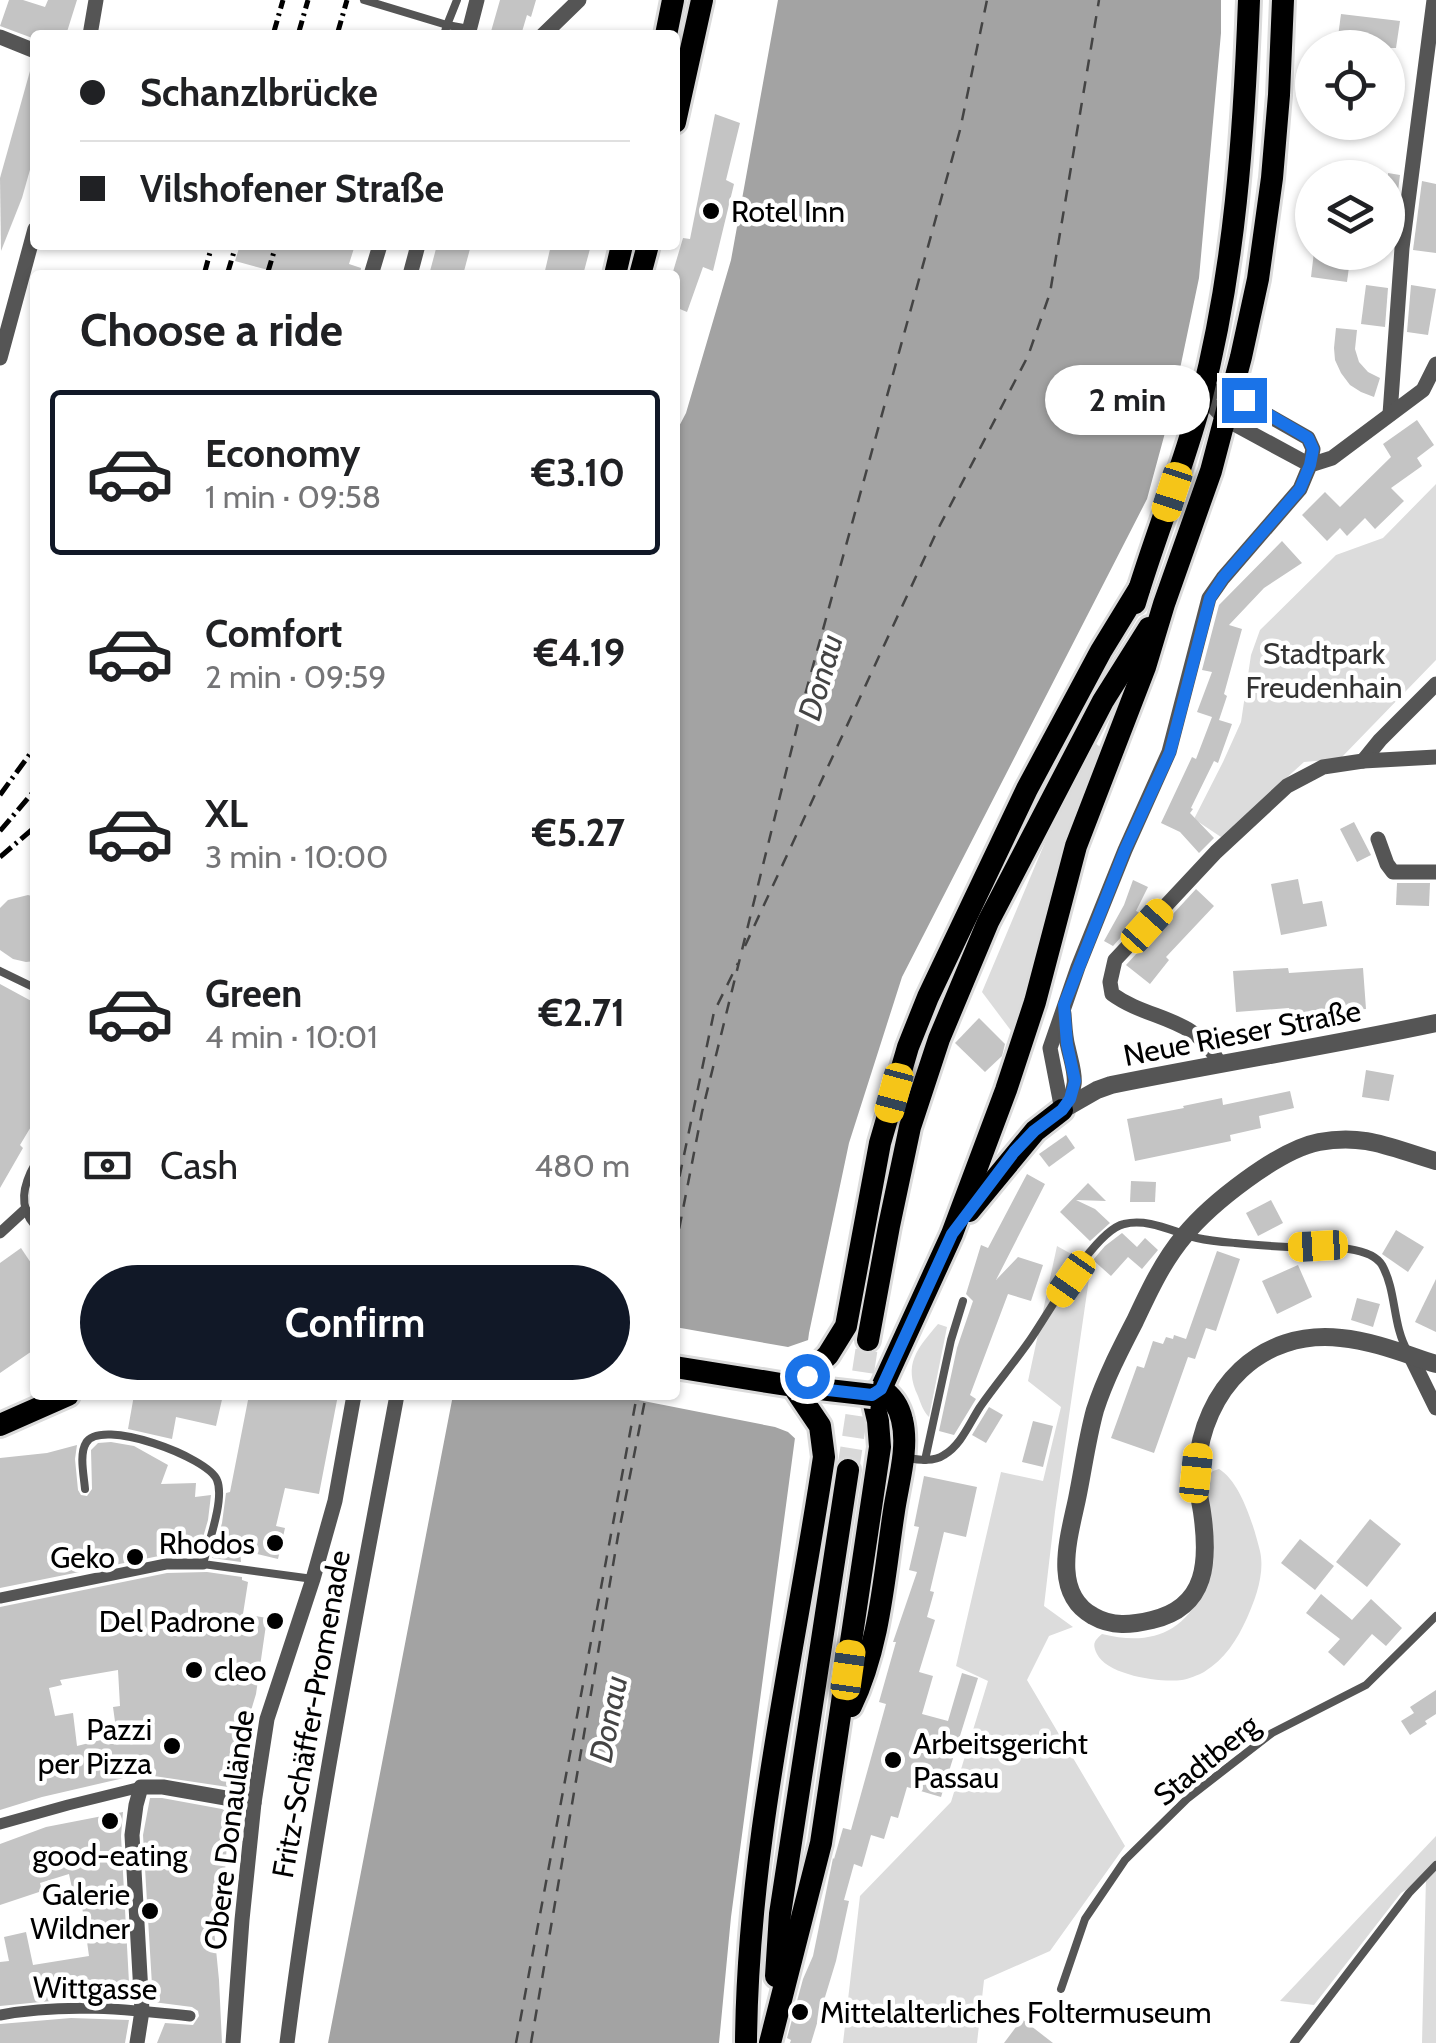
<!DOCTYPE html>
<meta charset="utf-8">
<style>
body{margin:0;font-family:Cabin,sans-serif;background:#f6f6f6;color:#202124;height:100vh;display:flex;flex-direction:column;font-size:38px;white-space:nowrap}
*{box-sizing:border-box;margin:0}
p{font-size:32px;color:#757577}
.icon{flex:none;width:55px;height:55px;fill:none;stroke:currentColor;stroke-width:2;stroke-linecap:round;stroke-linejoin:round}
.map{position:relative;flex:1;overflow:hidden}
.details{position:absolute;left:30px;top:270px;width:650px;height:1130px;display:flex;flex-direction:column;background:#fff;border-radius:10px;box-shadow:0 2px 8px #0004}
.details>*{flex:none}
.top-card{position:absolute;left:30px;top:30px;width:650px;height:220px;border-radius:10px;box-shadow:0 2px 8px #0004;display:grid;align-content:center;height:220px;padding:0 50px;background:#fff}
.tools{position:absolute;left:1295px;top:30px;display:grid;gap:20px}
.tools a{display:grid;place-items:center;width:110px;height:110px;border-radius:50%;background:#fff;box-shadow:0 2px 8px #0004;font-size:50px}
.end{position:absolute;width:45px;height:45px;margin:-22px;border:12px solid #1a73e8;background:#fff;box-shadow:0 0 0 5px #fff}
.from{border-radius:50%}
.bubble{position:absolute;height:70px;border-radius:35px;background:#fff;box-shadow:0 2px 8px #0004;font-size:32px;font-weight:700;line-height:70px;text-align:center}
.car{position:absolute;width:30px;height:60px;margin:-30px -15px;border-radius:12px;box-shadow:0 0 8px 2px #0007;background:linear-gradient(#f5c518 24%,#345 0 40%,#f5c518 0 76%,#345 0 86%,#f5c518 0)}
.top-card b{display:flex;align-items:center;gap:35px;height:95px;font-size:38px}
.top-card b+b{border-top:2px solid #e0e0e0}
.top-card i{width:25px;height:25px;background:#202124}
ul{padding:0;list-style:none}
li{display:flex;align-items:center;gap:30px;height:165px;margin:0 20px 15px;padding:0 30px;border:5px solid transparent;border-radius:10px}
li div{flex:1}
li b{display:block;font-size:38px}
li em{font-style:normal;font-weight:700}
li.on{border-color:#111827}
li>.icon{width:90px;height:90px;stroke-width:1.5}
h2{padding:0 50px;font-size:45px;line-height:120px}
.pay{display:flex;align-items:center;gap:25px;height:110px;padding:0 50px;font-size:38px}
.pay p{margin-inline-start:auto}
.cta{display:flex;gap:20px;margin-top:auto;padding:20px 50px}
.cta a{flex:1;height:115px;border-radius:60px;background:#111827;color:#fff;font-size:40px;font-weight:700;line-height:115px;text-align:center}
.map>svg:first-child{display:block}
.green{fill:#dcdcdc}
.water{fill:#a3a3a3}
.pier{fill:#fff}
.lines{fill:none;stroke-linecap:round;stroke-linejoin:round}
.ferry{stroke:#444;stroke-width:2.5;stroke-dasharray:12 10;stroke-linecap:butt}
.building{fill:#c4c4c4;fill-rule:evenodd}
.primary-tunnel{stroke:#d9d9d9;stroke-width:22;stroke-dasharray:22 11;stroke-linecap:butt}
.primary-casing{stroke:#dbdbdb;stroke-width:28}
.service{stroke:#555;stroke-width:8}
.pedestrian{stroke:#555;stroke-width:11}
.minor{stroke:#555;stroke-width:15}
.tertiary{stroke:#555;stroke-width:18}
.primary{stroke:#000;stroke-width:22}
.rail{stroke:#000;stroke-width:5;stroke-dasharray:15 5 2.5 5;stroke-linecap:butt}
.primary-bridge-casing{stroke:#dbdbdb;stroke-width:28;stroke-linecap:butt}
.primary-bridge{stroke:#000;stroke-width:22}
.route{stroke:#1a73e8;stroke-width:12}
.poi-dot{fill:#000;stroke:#fff;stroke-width:4}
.labels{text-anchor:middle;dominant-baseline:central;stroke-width:9;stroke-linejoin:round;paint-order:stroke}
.poi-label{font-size:30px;fill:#000;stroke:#fff;text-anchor:end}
.park-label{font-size:30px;fill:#333;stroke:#fff}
.street-label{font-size:30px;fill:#000;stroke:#fff}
.water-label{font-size:32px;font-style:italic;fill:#444;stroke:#fff}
</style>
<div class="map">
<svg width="1436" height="2043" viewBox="0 0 1436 2043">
<rect width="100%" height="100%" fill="#fff"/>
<g class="green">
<path d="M1436,484V660L1340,759L1304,762L1221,837L1194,819L1223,762L1241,722L1251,655L1260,630L1336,555L1383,538Z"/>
<path d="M1095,743L1103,749L1061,863L1023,1001L1012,1032L982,992L1046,840Z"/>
<path d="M1057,1246L1091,1265L1055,1512L1044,1606L1073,1627L1049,1636L1027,1680L1125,1846L1050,1951L984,1980L977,2043H843L860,1896L951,1802L988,1681L956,1666L1001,1472L1043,1481L1061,1407L1028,1381Z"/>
<path d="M938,1324L947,1327L929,1417C923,1411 921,1404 918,1396C903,1364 917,1349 938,1324Z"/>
<path d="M1219,1469C1241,1482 1254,1527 1260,1551C1265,1573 1256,1598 1247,1618C1237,1640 1225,1659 1204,1672C1198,1675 1189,1679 1182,1680C1160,1683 1107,1675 1097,1654C1092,1644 1094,1641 1102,1634C1146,1645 1181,1636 1202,1593C1209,1578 1215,1566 1214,1548C1214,1524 1206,1501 1206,1477L1213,1471Z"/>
<path d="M1436,1836V2043H1422L1426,1877L1401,1893L1314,2005L1280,2001Z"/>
</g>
<path class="water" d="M778,0H1221V33L1199,278L1172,407L1147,499L902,977L849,1143L809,1333L731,1917L719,2043H328L453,1395H675V434L686,413L731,260Z"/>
<path class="pier" d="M675,1327L788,1347L814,1338L800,1443L788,1432L775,1427L613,1395H675Z"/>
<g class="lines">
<g class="ferry">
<path d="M745,946L937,531L1028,356L1050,293L1099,0"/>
<path d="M675,1198L714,1012L738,963"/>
<path d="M675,1250L702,1112L805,695L960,130L987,0"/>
<path d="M516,2043L637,1395"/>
<path d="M531,2043L618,1536L646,1395"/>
</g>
</g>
<g class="building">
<path d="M9,0H23L45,7L48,0H77L66,35H35V39L0,26Z"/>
<path d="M500,0H536L531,17L527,15L521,35H490Z"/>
<path d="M1341,14L1400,21L1396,48H1366L1337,44Z"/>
<path d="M30,71L35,72V152L22,198L1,251L0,178Z"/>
<path d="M715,114L740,123L726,180L734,184L713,271L703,267L687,312L675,307V275H672L683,238L690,239Z"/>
<path d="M1388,173L1400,175L1391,247L1388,246Z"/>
<path d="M1422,181L1436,184V253L1413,250Z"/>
<path d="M240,245H355L349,264L361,268L360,275H271L272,271L235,261Z"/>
<path d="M437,245H471L463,275H429Z"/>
<path d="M551,245H591L583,275H544Z"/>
<path d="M1314,252H1351L1347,282L1311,277Z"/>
<path d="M1366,285L1388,288L1385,327L1361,324Z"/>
<path d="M1411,285L1436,289L1428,335L1407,332Z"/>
<path d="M1336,328L1357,330L1355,349L1359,362L1368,372L1380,378L1374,397L1361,392L1350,385L1341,373L1335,360L1334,348Z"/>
<path d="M1417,420L1434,445L1417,458L1422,466L1391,488L1404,501L1375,529L1365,518L1347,536L1340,528L1327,541L1302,515L1325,492L1340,507L1391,457L1383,444Z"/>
<path d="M1282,541L1302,563L1264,588L1229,625L1242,629L1224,694L1227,696L1219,720L1232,724L1218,763L1214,761L1191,808L1193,809L1190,813L1214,838L1199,853L1180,832L1161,823L1192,757L1196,759L1212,717L1197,712L1212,672L1202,670L1219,605Z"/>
<path d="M1354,822L1371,855L1357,862L1340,829Z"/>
<path d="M1298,879L1303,904L1322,901L1327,926L1281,935L1271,884Z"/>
<path d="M1133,880L1148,887L1136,911L1142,914L1113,946L1104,941L1124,905Z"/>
<path d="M1397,883H1430L1429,906L1396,905Z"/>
<path d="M1196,889L1214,906L1166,957L1169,960L1150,984L1126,965Z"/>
<path d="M28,895L35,897V961L26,962L13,959L0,950V908L8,900Z"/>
<path d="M1288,968L1289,973L1363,968L1366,1009L1289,1014V1008L1236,1012L1233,971Z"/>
<path d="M0,984L35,1003V1120L20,1145L23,1148L0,1188Z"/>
<path d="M979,1018L1005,1044L1002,1056L985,1072L955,1043Z"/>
<path d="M1366,1070L1394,1075L1389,1101L1362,1097Z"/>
<path d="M1290,1091L1294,1108L1259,1116L1261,1128L1230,1135L1231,1141L1135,1161L1127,1119L1184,1108L1183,1106L1222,1098L1223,1105Z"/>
<path d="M1066,1135L1075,1148L1049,1167L1039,1154Z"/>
<path d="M1027,1174L1045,1184L996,1280L1018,1257L1043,1265L1031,1301L1008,1294L970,1395L976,1399L954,1435L939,1431L957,1348L973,1301L966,1294L981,1245L988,1248Z"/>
<path d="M1131,1181L1156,1182L1155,1202H1130Z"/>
<path d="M1088,1183L1106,1201L1076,1200L1095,1209L1110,1223L1090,1241L1060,1212Z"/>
<path d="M1271,1200L1283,1223L1258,1236L1246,1213Z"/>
<path d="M1396,1230L1424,1247L1408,1272L1382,1254Z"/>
<path d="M1122,1233L1137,1247L1145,1238L1158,1250L1142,1269L1128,1257L1111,1276L1093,1260L1105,1246Z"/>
<path d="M21,1248L35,1269V1349L0,1373V1263Z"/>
<path d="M1217,1251L1240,1259L1216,1331L1206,1328L1195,1359L1188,1357L1154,1453L1111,1438L1137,1366L1144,1368L1153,1341L1163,1344L1166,1337L1173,1339L1174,1335L1186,1339Z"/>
<path d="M1298,1265L1312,1297L1277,1314L1262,1281Z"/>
<path d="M1436,1279V1332L1415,1322Z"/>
<path d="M1357,1298L1380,1304L1373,1327L1351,1320Z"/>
<path d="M134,1395H223L216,1426L176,1417L172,1439L128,1429Z"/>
<path d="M249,1395H338L319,1494L285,1488L276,1526L285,1528L278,1559L240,1550L241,1562L212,1558L222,1523L226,1493L230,1492Z"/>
<path d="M989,1407L1003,1415L986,1443L972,1435Z"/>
<path d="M1033,1421L1053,1426L1043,1467L1022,1462Z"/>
<path d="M111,1442L134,1446L168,1465L161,1484L196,1483L195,1497L211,1495L208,1520L198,1555H164L0,1588V1458L47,1453L77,1445L75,1459L78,1490L81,1495L87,1496L92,1489L91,1450L98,1443Z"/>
<path d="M924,1476L977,1487L966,1537L944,1532L930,1591L934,1592L927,1617L935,1620L919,1672L933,1676L922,1714L948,1721L962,1673L978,1678L941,1797L907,1787L898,1818L891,1816L884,1839L871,1835L862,1867L854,1864L844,1900L849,1901L836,1961L811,2043H790L791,2040L787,2038L803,1979L813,1956L833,1858L834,1859L843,1828L851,1830L886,1704L879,1702L896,1642H893L917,1572L909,1570L919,1527L914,1526Z"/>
<path d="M1370,1519L1401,1544L1367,1587L1336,1562Z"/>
<path d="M1300,1539L1334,1566L1315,1590L1281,1563Z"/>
<path d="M207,1572L242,1577V1580L248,1582L243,1614L267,1618L256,1694L228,1787L154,1776V1771L42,1797L0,1810V1607L167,1573ZM118,1670L120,1706L113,1707L117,1736L77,1746L73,1713L55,1716L49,1688L62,1685L60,1680Z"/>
<path d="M1321,1594L1352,1620L1371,1599L1402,1628L1386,1646L1372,1634L1344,1666L1328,1652L1340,1639L1306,1613Z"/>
<path d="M1436,1690V1714L1425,1721L1427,1724L1410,1735L1401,1721L1414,1713L1410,1707Z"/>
<path d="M150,1798H162L222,1809L229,1813L222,1918L213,1919L219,1980L222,2043H157L165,2023L193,2025L199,2016L198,2011L192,2007L153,2002L143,1835Z"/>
<path d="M123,1812L121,1836L130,2001L71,1999L0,2006V1962L9,1961L4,1937L26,1932L33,1965L89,1956L82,1906L76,1907L69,1874L40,1883L42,1891L0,1905V1844L46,1827Z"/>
<path d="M71,2018L129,2020L125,2043H0V2024Z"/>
<path d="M1022,2019L1053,2043H1004Z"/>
</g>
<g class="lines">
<path class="primary-tunnel" d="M848,1470L868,1340"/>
<defs>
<g id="primary">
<path d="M666,35L673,0"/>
<path d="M675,122L702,0"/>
<path d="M615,275L622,245"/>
<path d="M640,275L648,245"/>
<path d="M1135,603C1155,535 1183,469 1201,400C1235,269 1244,135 1249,0"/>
<path d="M969,1211L1035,1131L1062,1110"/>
<path d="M868,1340L889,1226L910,1127L939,1039L988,922L1103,701L1149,628"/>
<path d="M675,1367L793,1386"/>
<path d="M793,1386L807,1376L828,1355L846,1326L880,1143L908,1047L928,997L1027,789L1101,651L1139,589"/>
<path d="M881,1389L952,1234L1006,1090L1035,1002L1076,846L1145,667L1164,604L1211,471L1241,357L1258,279L1272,178L1279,95L1283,0"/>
<path d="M0,1425L68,1395"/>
<path d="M851,1706C880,1646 884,1576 894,1511C898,1483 909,1448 902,1420C899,1406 892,1396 881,1389"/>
<path d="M776,1976L780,1914L848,1470"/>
<path d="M746,2041C748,1843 795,1651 824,1457L820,1426L793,1386"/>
<path d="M770,2043L821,1843L880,1447L878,1421L872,1395L881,1389"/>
</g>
</defs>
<use href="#primary" class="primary-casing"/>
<g class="service">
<path d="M364,0L447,25L457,0"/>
<path d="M444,35L447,25L469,29"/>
<path d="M0,971L35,988"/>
<path d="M35,1164C23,1185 18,1206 35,1226"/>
<path d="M907,1458C919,1460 934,1462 944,1455C961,1445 969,1424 980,1407C996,1384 1014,1363 1030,1340C1048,1314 1095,1230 1124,1224C1149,1218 1173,1232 1197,1238C1210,1241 1223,1242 1235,1243C1253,1245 1270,1246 1288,1247C1311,1248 1368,1242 1382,1265C1397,1292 1392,1325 1408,1352"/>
<path d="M925,1460L951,1340L963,1301"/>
<path d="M85,1489C84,1476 79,1454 86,1443C100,1417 208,1457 217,1480C225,1499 208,1544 203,1564L313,1579"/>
<path d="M1061,1989L1085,1919L1125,1860L1188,1798L1272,1733L1366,1685L1436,1616"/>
<path d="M1294,2043L1409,1893L1436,1865"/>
</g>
<g class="pedestrian">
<path d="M0,1233L25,1210"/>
<path d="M0,1598L166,1564H203"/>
<path d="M0,1824L68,1805L141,1787"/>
<path d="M0,2015C63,2003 127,2009 190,2016"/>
</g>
<g class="minor">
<path d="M90,35L96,0"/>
<path d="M468,35L477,0"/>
<path d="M543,35L579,0"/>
<path d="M0,37L35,51"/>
<path d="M371,275L380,245"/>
<path d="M410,275L418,245"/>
<path d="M0,358L35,229"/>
<path d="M1390,414L1402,248L1434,0"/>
<path d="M1363,761L1380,740L1436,684"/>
<path d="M1378,839L1387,864L1393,872H1436"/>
<path d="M1219,1063C1196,1016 1149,1021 1112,994L1110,982L1115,960L1216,852L1287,786L1323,767L1363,761L1436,757"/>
<path d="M1062,1110L1050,1048L1078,967L1125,850L1169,752L1209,598L1223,578L1300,489L1310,465L1313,449L1308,438L1231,394L1217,391L1202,395L1225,419L1310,465L1332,458L1423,390L1436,364"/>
<path d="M1062,1110C1081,1085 1074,1074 1068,1047C1065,1036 1065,1025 1064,1014"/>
<path d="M1410,1355L1436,1408"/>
<path d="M137,2043L142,2011L132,1835L136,1805L141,1787H163L254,1803"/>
<path d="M233,2043L242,1920L254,1803L267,1719L313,1579L335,1501L354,1395"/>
<path d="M287,2043C314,1825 357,1610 397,1395"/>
</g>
<g class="tertiary">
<path d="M1062,1110L1097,1090L1111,1085C1219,1063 1328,1046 1436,1023"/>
<path d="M1436,1161C1393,1149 1366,1133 1319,1142C1278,1150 1210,1204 1184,1236C1163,1261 1149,1291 1135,1321C1120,1350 1105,1379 1095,1410C1087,1439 1083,1470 1077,1499C1069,1537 1051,1593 1093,1616C1112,1627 1131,1625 1152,1620C1208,1607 1209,1560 1202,1512C1200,1498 1195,1482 1197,1467C1203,1389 1260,1329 1341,1338C1373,1341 1405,1354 1436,1364"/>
</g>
<use href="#primary" class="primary"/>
<g class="rail">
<path d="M273,35L283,0"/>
<path d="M298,35L308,0"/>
<path d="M337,35L347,0"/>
<path d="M204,275L212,245"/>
<path d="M227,275L236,245"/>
<path d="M267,275L276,245"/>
<path d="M0,795L35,747"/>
<path d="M0,831L35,790"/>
<path d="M0,857L35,827"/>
</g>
<defs>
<path id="primary-bridge" d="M793,1386L872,1395"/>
</defs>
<use href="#primary-bridge" class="primary-bridge-casing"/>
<use href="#primary-bridge" class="primary-bridge"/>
</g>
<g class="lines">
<path class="route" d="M807,1376L793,1386L872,1395L881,1389L952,1234L1014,1152L1034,1131L1062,1110L1070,1099L1075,1081L1067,1044L1064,1005L1125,850L1170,752L1210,598L1223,578L1300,489L1310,465L1313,449L1308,438L1244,400"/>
</g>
<g class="poi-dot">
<circle cx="711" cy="211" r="10"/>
<circle cx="275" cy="1543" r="10"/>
<circle cx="135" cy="1557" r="10"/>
<circle cx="275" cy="1621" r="10"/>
<circle cx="194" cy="1670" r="10"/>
<circle cx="172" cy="1746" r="10"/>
<circle cx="893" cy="1760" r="10"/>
<circle cx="110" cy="1821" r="10"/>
<circle cx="150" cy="1911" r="10"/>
<circle cx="800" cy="2012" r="10"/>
</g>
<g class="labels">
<g class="poi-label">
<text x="731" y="211" text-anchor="start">Rotel Inn</text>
<text x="255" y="1543">Rhodos</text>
<text x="115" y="1557">Geko</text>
<text x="255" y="1621">Del Padrone</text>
<text x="214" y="1670" text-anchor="start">cleo</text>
<text x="152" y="1729">Pazzi<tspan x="152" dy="34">per Pizza</tspan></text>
<text x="913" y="1743" text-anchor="start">Arbeitsgericht<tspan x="913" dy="34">Passau</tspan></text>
<text x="110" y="1855" text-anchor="middle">good-eating</text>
<text x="130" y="1894">Galerie<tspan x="130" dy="34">Wildner</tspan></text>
<text x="820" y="2012" text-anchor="start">Mittelalterliches Foltermuseum</text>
</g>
<g class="park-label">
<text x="1324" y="653">Stadtpark<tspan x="1324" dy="34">Freudenhain</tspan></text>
</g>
<g class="street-label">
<text transform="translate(1242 1033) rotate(-11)">Neue Rieser Straße</text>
<text transform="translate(311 1714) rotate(-80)">Fritz-Schäffer-Promenade</text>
<text transform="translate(1206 1760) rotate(-39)">Stadtberg</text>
<text transform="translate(229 1830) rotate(-83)">Obere Donaulände</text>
<text transform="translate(95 1988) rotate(1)">Wittgasse</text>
</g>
<g class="water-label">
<text transform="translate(820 677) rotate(-74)">Donau</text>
<text transform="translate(608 1719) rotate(-79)">Donau</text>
</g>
</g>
</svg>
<div class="tools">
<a><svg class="icon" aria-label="locate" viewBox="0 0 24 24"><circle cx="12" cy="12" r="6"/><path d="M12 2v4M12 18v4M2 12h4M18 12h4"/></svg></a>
<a><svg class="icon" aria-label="layers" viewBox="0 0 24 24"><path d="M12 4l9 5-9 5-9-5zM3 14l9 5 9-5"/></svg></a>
</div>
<i class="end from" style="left:807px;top:1376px"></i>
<i class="end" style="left:1244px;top:400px"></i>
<div class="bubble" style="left:1045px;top:365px;width:165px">2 min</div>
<i class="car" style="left:1172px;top:492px;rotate:198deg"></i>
<i class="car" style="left:1147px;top:926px;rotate:42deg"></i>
<i class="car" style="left:894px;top:1093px;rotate:195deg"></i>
<i class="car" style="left:1318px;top:1246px;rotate:267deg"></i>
<i class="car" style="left:1071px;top:1279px;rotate:215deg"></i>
<i class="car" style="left:1196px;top:1473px;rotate:6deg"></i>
<i class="car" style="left:848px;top:1670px;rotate:8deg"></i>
<div class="top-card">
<b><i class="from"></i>Schanzlbrücke</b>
<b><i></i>Vilshofener Straße</b>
</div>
<section class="details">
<h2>Choose a ride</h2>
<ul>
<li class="on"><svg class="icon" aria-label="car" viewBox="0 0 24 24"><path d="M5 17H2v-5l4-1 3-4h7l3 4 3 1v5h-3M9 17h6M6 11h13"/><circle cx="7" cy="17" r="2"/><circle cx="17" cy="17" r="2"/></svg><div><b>Economy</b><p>1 min · 09:58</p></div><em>€3.10</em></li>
<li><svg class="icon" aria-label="car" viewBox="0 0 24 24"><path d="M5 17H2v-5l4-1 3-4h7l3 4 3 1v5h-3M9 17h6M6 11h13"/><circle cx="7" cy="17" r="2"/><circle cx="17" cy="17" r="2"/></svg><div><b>Comfort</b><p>2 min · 09:59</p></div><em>€4.19</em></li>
<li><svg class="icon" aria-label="car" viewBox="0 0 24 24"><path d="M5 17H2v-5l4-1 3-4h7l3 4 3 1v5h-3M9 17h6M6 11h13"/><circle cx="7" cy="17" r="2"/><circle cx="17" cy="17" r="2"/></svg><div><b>XL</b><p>3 min · 10:00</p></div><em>€5.27</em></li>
<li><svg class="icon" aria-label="car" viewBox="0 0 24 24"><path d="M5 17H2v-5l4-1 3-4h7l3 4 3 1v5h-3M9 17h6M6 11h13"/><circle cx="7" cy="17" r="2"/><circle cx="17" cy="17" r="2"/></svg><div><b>Green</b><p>4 min · 10:01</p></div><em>€2.71</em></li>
</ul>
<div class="pay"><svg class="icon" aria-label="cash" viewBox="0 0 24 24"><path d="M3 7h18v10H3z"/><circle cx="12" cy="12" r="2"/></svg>Cash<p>480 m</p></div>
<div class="cta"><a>Confirm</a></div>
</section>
</div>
